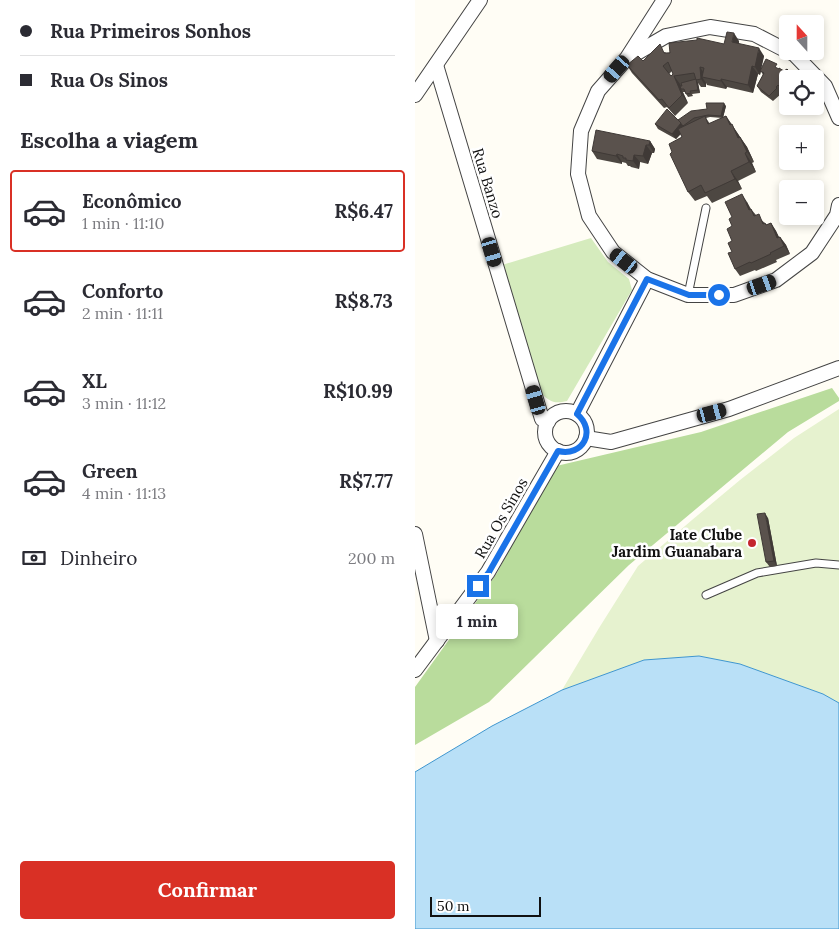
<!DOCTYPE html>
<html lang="pt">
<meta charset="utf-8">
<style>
body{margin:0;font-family:Lora,serif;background:#f7f7f7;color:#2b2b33;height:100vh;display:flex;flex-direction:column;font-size:19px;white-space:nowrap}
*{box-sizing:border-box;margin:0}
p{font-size:16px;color:#7c7c81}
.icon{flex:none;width:28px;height:28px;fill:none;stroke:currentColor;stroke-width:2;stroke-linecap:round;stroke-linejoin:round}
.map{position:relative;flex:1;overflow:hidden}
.side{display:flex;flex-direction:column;background:#fff;width:415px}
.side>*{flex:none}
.hud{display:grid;align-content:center;height:110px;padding:0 20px;background:#fff}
.needle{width:32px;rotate:339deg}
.fabs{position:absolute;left:364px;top:15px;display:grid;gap:10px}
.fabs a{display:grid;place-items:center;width:45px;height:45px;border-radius:5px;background:#fff;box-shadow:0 2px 8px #0003;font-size:25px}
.scale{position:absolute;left:15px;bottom:12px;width:111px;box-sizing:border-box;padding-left:5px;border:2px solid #111;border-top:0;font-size:14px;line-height:18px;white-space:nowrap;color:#111;-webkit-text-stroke:4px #fff;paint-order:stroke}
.end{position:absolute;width:22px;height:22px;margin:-11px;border:6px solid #1a73e8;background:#fff;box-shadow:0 0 0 2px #fff}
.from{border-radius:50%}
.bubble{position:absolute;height:35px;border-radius:5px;background:#fff;box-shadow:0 2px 8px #0003;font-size:16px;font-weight:800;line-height:35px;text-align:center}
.car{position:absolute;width:15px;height:30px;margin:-15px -8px;border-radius:6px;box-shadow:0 0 4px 1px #0007;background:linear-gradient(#222 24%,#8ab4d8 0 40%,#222 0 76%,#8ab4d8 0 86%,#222 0)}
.hud b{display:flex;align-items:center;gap:18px;height:48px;font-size:19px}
.hud b+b{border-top:1px solid #e1e1e2}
.hud i{width:12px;height:12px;background:#2b2b33}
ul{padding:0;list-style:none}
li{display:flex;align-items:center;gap:15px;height:82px;margin:0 10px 8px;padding:0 10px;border:2px solid transparent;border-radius:5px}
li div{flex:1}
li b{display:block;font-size:19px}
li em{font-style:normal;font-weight:800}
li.active{border-color:#d93025}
li>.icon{width:45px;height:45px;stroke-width:1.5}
h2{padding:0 20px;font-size:22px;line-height:60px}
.pay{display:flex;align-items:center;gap:12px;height:55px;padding:0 20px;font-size:19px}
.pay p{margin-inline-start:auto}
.action{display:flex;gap:10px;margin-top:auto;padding:10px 20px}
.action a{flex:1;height:58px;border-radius:5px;background:#d93025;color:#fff;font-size:20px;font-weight:800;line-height:58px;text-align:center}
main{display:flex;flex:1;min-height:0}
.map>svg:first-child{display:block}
.green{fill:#d5ebbd}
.forest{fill:#b9dc9c}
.pitch{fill:#e6f2cf}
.water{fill:#b9e0f7;stroke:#3f96cf}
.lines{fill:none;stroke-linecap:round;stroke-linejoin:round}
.lane-casing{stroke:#444;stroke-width:9}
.street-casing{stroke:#444;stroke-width:16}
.lane{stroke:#fff;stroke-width:7}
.street{stroke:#fff;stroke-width:14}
.wall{fill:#4d4742;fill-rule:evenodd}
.shaded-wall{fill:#3f3936}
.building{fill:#5a524d;stroke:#3f3936;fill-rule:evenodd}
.route{stroke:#1a73e8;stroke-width:6}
.poi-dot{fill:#c4262e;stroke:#fff;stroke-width:2}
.labels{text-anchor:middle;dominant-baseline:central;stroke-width:5;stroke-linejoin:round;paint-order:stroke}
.street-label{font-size:15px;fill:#111;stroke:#fff}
.poi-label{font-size:15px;font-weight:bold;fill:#111;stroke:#fff;text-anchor:end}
</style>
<main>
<section class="side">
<div class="hud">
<b><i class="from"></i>Rua Primeiros Sonhos</b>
<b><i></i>Rua Os Sinos</b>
</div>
<h2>Escolha a viagem</h2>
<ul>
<li class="active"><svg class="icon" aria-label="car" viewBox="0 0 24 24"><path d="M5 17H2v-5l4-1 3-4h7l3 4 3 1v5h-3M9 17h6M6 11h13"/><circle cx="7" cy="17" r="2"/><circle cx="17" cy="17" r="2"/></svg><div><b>Econômico</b><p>1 min · 11:10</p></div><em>R$6.47</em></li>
<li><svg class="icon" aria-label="car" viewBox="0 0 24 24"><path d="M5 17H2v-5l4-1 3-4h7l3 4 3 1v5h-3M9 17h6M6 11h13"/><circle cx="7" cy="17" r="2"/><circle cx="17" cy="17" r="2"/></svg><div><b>Conforto</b><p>2 min · 11:11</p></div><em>R$8.73</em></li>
<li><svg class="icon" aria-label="car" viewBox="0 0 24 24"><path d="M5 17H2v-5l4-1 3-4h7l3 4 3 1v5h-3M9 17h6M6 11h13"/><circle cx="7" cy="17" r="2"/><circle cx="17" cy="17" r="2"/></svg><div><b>XL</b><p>3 min · 11:12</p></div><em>R$10.99</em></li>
<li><svg class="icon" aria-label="car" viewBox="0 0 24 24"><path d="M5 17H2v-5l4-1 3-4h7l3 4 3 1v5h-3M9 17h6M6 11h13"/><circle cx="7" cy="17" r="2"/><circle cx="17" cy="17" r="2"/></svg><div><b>Green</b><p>4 min · 11:13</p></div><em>R$7.77</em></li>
</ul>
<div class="pay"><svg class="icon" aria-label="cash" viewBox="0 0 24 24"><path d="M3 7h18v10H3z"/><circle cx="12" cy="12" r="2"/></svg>Dinheiro<p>200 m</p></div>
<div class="action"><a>Confirmar</a></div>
</section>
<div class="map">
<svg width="424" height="929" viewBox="0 0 424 929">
<rect width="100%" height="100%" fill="#fffdf5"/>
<path class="green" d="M176,238L193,262L214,279L217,290L152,401C139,404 135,402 126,393L87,265Z"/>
<path class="forest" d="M417,388L424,398V401L373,432L214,565L74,702L0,745V687L82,573L137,467L286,432Z"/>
<path class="pitch" d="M424,409V703L408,694L325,664L284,656L229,660L147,690L184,628L223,566L277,520L325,480L379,438Z"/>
<path class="water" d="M284,656L325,664L408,694L424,703V929H0V772L77,726L147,690L229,660Z"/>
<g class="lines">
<defs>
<g id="lane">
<path d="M273,295L291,208"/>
<path d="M291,595L342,573L401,563L424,565"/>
</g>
<g id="street">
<path d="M249,0L212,58L183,91L166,131L163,174L174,216L198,252L232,279L273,295H319L361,280L397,253L422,215L424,205"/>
<path d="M373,51L379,54L410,86L424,118"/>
<path d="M215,57L251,36L295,27L339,34L372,51"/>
<path d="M21,65L127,419L133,422"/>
<path d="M0,95L65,0"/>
<circle cx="151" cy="432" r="21"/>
<path d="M162,414L232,279"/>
<path d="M171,438L196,442L314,409L424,368"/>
<path d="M0,534L22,641"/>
<path d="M0,670L73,572L143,451"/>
</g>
</defs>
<use href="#lane" class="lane-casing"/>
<use href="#street" class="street-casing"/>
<use href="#lane" class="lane"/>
<use href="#street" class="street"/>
</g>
<g class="wall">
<path d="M324,41V44L349,56L346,68L365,69L369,71L372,69L381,79H372V96L367,91L365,92L366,94L358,101L346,92L342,86L348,75L346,71L345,75L343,74L338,93L312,87L311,89L292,85L291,83V87H286L283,83L285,93L277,94L278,96L273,97L270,92H268L273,103L260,116L252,107L249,108L217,73L212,65L228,61L250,52L251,53L309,44ZM257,71L258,74L256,76L254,74Z"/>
<path d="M311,106L308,117L311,116L332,147L339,162L337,163L341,172L323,181L327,189L297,203L292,196L280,201L273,192L257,152L267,137L266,134L261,139L243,129L240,124L263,120ZM295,117L307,118L295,124L291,118Z"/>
<path d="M235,141L240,149L239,153H237L233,164L225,162L224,169L216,167L215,166H213L211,163L207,162V164L182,159L177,151Z"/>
<path d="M332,202L336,209L341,215L352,225L356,223L361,231L364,237H365L371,245L375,254L361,260L362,262L341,271L340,270L325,276L320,269L317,252V217Z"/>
<path d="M353,518L362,566L355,567L351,562Z"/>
</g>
<g class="shaded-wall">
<path d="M319,33L324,41L322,50L317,42Z"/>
<path d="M344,48L349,56L345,75L340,67Z"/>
<path d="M337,66L343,74L338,93L333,85Z"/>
<path d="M285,67L290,75L287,77L291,83V87L286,79Z"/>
<path d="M259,76L265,84L267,89H266L273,103L267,95Z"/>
<path d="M306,79L312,87L311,89L306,81Z"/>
<path d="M281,80L283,83L285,93L283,90Z"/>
<path d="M309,103L311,106L308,118L306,116Z"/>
<path d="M311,116L323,134L328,143L325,137L332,147L339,162L323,138Z"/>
<path d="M266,123L270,128L261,139L257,134Z"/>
<path d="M235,141L240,149L239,153L234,145Z"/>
<path d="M231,145L237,153L233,164L228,156Z"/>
<path d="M330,153L337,163L341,172L334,162Z"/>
<path d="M202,154L207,162V164L201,156Z"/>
<path d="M219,155L225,162L224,169L218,161Z"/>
<path d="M316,171L323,181L327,189L320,179Z"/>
<path d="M327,194L332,202L339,218L334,210Z"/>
<path d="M356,223L361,231L368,246L362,238Z"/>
<path d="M365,237L371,245L375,254L369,246Z"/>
<path d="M350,513L353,518L362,566L359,561Z"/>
</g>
<g class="building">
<path d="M312,32L319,33L317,42L344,48L340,67L337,66L333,85L306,79V81L287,77L289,68L285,67L286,79L281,80L279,73L259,76L267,95L254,108L247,99L244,100L212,65L223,56L228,61L245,44L249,53H255L254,43L282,40V38L309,44ZM253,62L258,74L256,76L248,66Z"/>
<path d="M351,59L362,64L360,67L364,69V68L369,71L372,69L381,78L372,79V86L368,90L363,85L361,87L362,88L354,96L342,86L349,73L345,71Z"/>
<path d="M281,79L283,90L275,91L276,93L271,94L269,89H266L265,86H267L266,83Z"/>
<path d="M291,103H309L306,116L293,115L279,118L268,126L263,120L276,111L292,109Z"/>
<path d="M252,109L266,123L257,134L240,124Z"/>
<path d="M290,116L293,124L311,116L315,125L317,124L323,138L325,137L332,152L330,153L334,162L316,171L320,179L290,193L286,185L273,192L255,154L257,152L254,144L267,137L263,129Z"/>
<path d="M181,130L235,141L234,145H231L228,156L219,155L218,161L211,160V158H208V156L202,154L201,156L177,151Z"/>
<path d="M327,194L334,210L336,209L339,216L344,214L348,224L350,223L351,225L356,223L362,238L365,237L369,246L355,253L356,254L336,263L335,262L320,269L313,253L317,252L313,243L317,241L312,229L317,226L314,219L317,217L310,202Z"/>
<path d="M350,513L359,561L351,562L342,514Z"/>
</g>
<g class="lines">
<path class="route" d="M63,586L74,572L143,451C168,457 182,431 162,414L232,279L274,295H304"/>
</g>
<circle class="poi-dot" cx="337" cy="543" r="5"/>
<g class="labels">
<g class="street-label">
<text transform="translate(73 183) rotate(73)">Rua Banzo</text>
<text transform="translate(86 518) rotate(-60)">Rua Os Sinos</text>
</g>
<g class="poi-label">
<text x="327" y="534">Iate Clube<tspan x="327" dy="17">Jardim Guanabara</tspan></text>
</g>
</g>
</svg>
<div class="fabs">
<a><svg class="needle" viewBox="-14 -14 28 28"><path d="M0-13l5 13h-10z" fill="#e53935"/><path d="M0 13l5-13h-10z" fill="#7c7c81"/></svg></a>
<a><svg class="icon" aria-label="locate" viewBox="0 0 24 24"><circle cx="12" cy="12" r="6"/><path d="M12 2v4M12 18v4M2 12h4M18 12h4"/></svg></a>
<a>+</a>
<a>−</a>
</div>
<div class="scale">50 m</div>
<i class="end from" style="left:304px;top:295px"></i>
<i class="end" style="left:63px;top:586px"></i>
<div class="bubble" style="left:21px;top:604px;width:82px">1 min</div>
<i class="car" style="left:202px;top:69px;rotate:221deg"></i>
<i class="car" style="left:77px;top:252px;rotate:163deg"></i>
<i class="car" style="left:209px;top:261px;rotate:308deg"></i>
<i class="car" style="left:347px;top:285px;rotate:71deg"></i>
<i class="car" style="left:121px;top:400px;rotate:344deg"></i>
<i class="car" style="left:297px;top:413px;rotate:75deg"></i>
</div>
</main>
